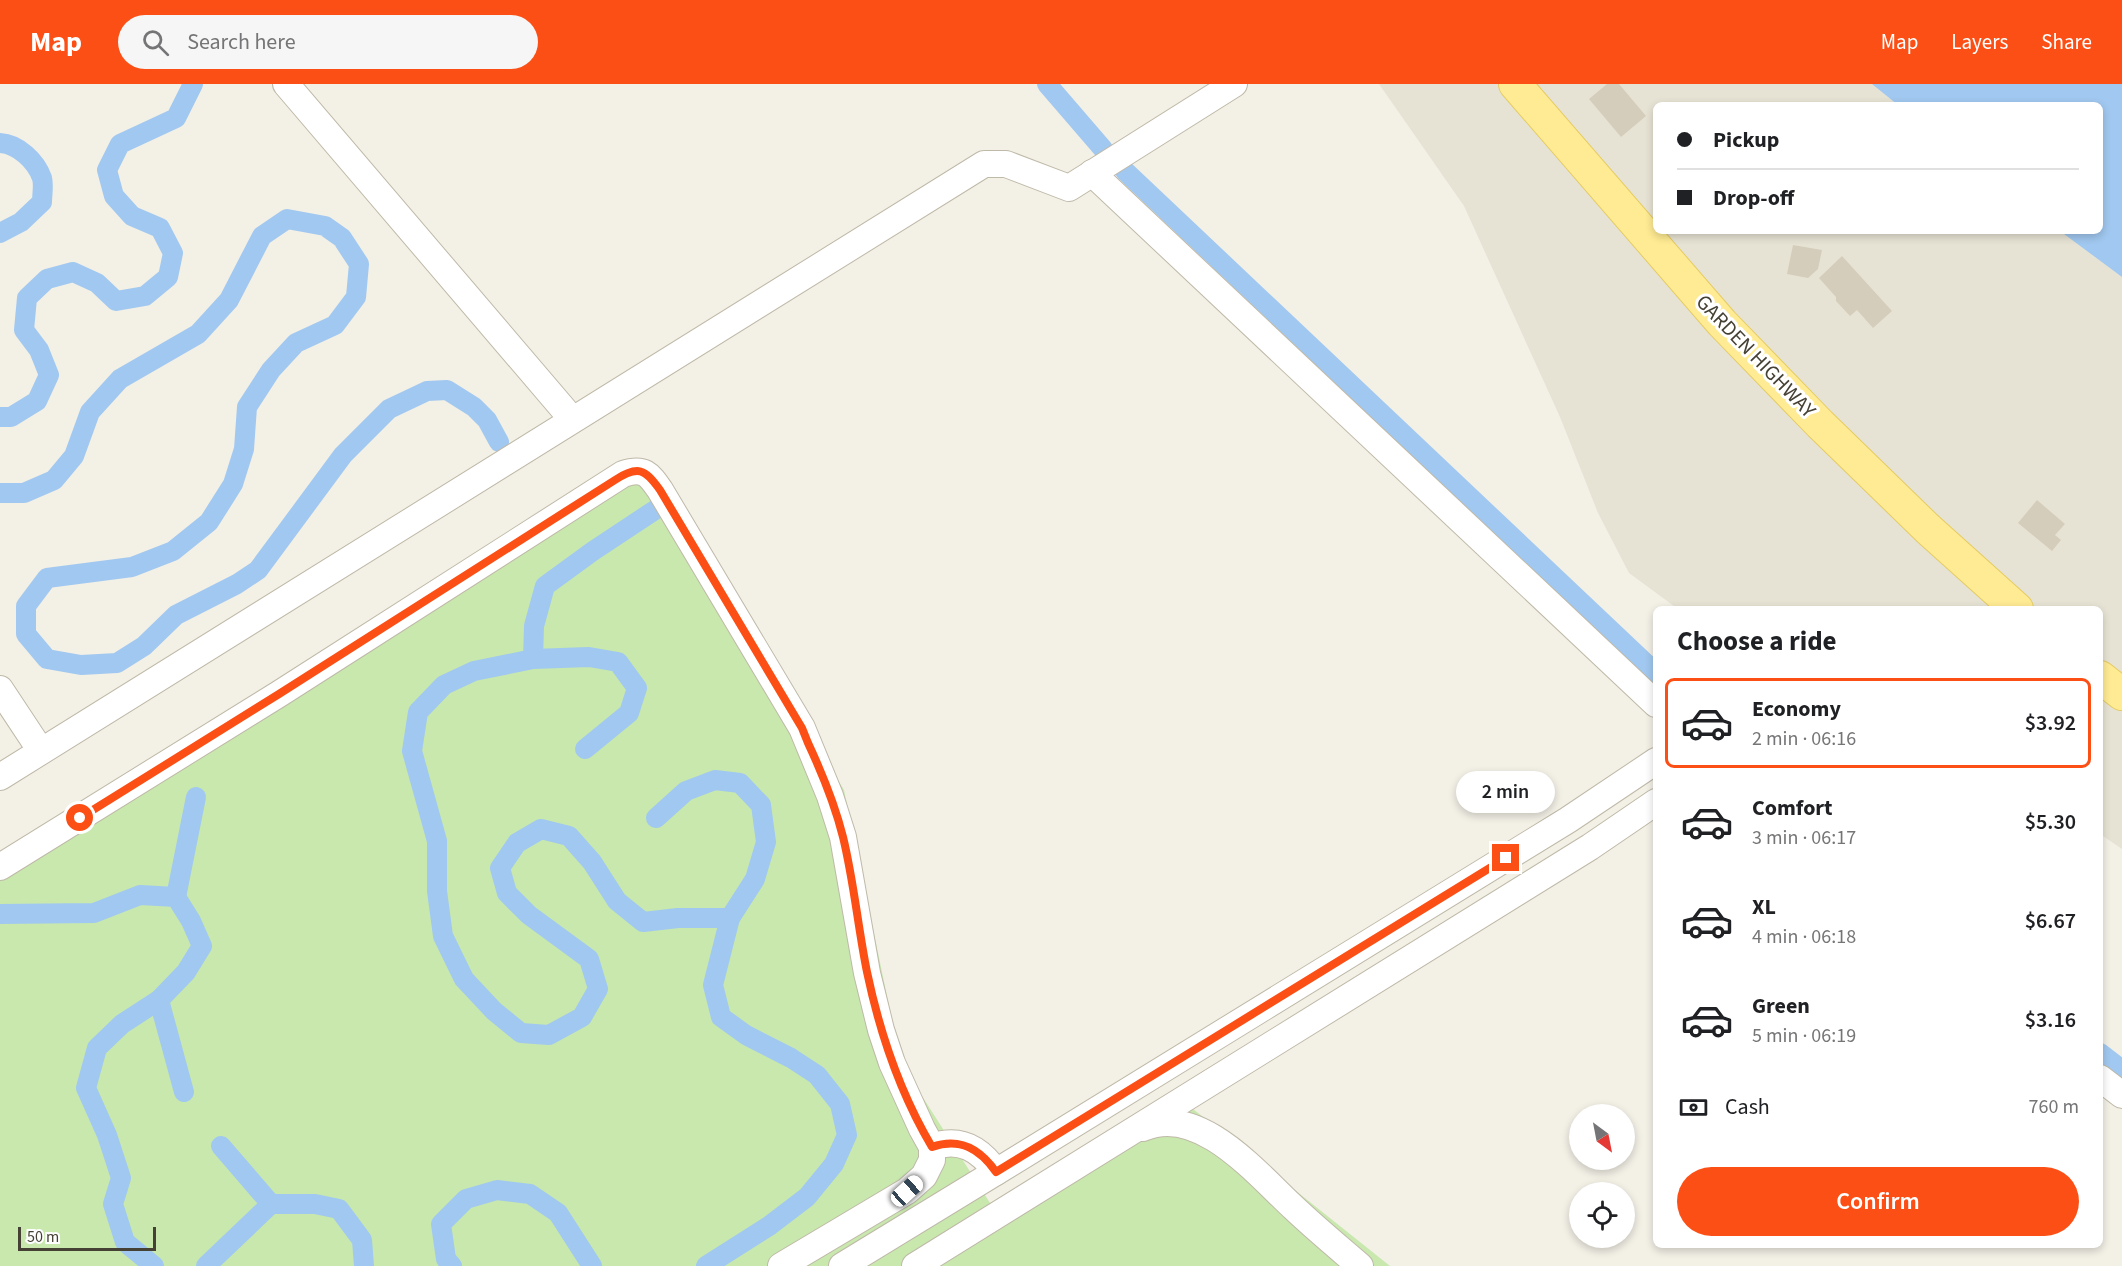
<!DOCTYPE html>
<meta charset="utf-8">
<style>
body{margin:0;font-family:"Source Sans 3",sans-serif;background:#f6f6f6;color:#202124;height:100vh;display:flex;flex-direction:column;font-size:22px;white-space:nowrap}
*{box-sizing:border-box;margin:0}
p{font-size:20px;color:#757577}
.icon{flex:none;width:33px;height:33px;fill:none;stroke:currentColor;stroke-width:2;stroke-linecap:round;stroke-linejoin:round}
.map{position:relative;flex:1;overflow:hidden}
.side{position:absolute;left:1653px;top:522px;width:450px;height:642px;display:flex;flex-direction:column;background:#fff;border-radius:9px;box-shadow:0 3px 9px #0003}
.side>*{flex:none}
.banner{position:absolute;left:1653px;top:18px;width:450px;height:132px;border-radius:9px;box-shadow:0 3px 9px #0003;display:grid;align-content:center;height:132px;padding:0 24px;background:#fff}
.needle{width:39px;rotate:148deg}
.tools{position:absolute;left:1569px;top:1020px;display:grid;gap:12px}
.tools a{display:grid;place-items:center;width:66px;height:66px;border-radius:50%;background:#fff;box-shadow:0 3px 9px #0003;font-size:30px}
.scale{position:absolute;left:18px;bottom:15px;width:138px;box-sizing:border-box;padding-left:6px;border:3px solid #464135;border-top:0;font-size:16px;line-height:21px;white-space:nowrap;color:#464135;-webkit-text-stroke:4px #fff;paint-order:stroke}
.end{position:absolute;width:27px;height:27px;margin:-14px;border:8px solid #fb4f15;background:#fff;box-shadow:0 0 0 3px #fff}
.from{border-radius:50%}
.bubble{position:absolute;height:42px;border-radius:21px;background:#fff;box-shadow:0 3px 9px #0003;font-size:20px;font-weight:600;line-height:42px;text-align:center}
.car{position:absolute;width:18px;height:36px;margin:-18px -9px;border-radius:8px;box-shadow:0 0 4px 2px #0007;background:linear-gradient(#fff 24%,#345 0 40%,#fff 0 76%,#345 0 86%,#fff 0)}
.banner b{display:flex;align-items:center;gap:21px;height:57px;font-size:22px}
.banner b+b{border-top:2px solid #e0e0e0}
.banner i{width:15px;height:15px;background:#202124}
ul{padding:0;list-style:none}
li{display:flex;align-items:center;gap:18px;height:90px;margin:0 12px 9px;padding:0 12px;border:3px solid transparent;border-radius:9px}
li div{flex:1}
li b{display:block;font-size:22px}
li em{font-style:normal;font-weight:600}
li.selected{border-color:#fb4f15}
li>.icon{width:54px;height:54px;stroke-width:1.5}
h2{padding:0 24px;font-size:27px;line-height:72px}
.pay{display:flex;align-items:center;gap:15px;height:66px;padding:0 24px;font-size:22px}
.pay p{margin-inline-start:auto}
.primary-button{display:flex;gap:12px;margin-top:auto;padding:12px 24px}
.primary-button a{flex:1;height:69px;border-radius:36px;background:#fb4f15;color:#fff;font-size:24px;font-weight:600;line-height:69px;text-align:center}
header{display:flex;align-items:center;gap:36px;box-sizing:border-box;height:84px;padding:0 30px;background:#fb4f15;color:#fff}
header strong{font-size:28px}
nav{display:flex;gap:33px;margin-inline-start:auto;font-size:21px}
.search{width:420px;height:54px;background:#f6f6f6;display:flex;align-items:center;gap:15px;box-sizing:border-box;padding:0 21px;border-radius:33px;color:#757577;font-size:22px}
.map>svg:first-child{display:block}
.residential{fill:#e7e3d4}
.green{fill:#c8e8ae}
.water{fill:#a1c8f0}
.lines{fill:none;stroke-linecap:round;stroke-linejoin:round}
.canal{stroke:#a1c8f0;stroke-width:20}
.building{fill:#d5cdbb}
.minor-casing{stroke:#bfb9a8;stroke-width:28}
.major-casing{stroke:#e4cb63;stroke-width:34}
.minor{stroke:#fff;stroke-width:26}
.major{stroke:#ffeb93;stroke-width:32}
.route{stroke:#fb4f15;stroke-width:8}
.labels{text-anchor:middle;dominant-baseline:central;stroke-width:6;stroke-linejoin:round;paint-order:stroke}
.street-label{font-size:21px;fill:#464135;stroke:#fff}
</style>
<header>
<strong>Map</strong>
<div class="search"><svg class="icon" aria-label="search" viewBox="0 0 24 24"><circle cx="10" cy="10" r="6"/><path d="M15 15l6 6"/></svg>Search here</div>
<nav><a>Map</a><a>Layers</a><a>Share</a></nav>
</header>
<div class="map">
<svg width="2122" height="1182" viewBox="0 0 2122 1182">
<rect width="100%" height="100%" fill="#f3f0e6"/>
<path class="residential" d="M1379,0H1913L1939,21H1656V147H2093L2122,170V765L2100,750V525H1678L1629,489L1598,429L1560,333L1464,122Z"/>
<path class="green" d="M646,381L844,706L901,979L990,1119L1183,1017L1390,1182H0V780Z"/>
<path class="water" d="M1872,0H2122V193L2060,147H2100V21H1898Z"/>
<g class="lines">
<g class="canal">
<path d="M1047,0L1103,65"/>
<path d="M0,59C18,60 36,77 42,94C44,101 42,111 42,118L21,138L0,149"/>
<path d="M1125,87L1656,589"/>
<path d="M0,333H11L37,317L49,291L39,266L24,246L27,214L47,195L73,188L97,199L116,217L145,212L168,193L173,169L160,144L132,132L114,112L107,86L120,60L176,34L193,0"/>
<path d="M0,409H24L54,396L74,372L90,328L120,295L198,250L229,216L262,152L287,135L325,142L342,154L359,180L356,213L335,241L296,259L271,286L247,323L244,365L233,400L209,438L173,467L132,483L47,494L26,522V550L47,575L81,581L117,579L144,562L176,531L237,500L258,486L343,371L389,325L427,307L447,306L474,323L487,336L499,358"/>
<path d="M658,424L593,467L545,502L534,542L533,575L474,587L444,601L418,628L412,667L437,757V807L443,852L464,895L494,927L521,949L549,951L582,933L598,905L589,875L529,831L507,809L500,784L517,759L541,745L569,752L592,778L617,817L643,838L678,834H730L713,901L721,933L746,951L791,974L817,991L840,1020L847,1051L834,1080L807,1113L769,1142L706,1182"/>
<path d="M533,575L589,573L618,578L637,604L629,629L585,665"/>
<path d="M656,734L686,707L715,696L740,699L761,721L766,758L755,795L730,834"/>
<path d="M176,813L196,713"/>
<path d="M0,830L94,829L140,811L176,813L191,837L202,862L186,888L159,916L122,940L97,964L86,1004L107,1051L121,1094L113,1120L125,1158L154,1182"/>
<path d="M159,916L184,1008"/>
<path d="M2100,969L2122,986"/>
<path d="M221,1062L271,1120"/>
<path d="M206,1182L271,1120H315L339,1125L362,1156L364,1182"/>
<path d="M452,1182L446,1175L441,1140L466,1115L497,1106L530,1110L558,1129L592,1182"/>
</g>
</g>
<g class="building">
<path d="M1607,0H1619L1646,32L1621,53L1589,15Z"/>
<path d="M1793,161L1822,166L1818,185L1808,194L1787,190Z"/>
<path d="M1842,172L1892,227L1873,244L1857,226L1850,232L1836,217V213L1819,194Z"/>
<path d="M2037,416L2065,440L2055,451L2061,456L2052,467L2018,439Z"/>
</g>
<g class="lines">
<defs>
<g id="minor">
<path d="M286,0L572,335"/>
<path d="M1092,89L1656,620"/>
<path d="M0,605L41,667"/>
<path d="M0,693L984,80H1006L1069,104L1234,0"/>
<path d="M0,783L279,610L623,390C644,383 649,390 660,406L802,644L830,712L843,753L867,889L881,946L892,979L922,1045L932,1063V1076L924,1092L907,1107L781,1182"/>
<path d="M2100,994L2122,1011"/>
<path d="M1143,1044C1199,1019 1257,1090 1294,1124C1315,1144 1338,1163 1360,1182"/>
<path d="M932,1063C960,1053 980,1065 996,1088L1568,736L1656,677"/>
<path d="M842,1182L996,1088"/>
<path d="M915,1182L1590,763L1656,718"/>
</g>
<g id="major">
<path d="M1515,0L1722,239L1820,340L1928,445L2017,525"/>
<path d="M2100,593L2122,610"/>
</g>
</defs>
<use href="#minor" class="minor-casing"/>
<use href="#major" class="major-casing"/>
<use href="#minor" class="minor"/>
<use href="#major" class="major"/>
</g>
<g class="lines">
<path class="route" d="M80,734L279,610L615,396C638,381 645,385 660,406L802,644L808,659C822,689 835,721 843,753C854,798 858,844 867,888C880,950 900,1009 932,1063C960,1053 980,1065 996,1088L1506,774"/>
</g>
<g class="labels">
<g class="street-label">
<text transform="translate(1756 272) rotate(46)">GARDEN HIGHWAY</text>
</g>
</g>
</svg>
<div class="tools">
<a><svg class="needle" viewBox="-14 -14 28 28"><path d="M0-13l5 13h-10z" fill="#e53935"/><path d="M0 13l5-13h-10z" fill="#757577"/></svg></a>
<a><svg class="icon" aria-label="locate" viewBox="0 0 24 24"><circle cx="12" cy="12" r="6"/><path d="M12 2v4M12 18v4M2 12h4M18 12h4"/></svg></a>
</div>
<div class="scale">50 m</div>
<i class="end from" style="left:80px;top:734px"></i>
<i class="end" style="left:1506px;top:774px"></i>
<div class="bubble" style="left:1456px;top:687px;width:99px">2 min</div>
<i class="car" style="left:907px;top:1107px;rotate:48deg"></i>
<div class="banner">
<b><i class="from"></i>Pickup</b>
<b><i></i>Drop-off</b>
</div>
<section class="side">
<h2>Choose a ride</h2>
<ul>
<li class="selected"><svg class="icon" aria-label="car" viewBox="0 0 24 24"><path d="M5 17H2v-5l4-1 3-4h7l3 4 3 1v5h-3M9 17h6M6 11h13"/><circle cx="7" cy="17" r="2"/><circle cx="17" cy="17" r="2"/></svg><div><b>Economy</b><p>2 min · 06:16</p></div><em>$3.92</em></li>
<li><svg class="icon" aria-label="car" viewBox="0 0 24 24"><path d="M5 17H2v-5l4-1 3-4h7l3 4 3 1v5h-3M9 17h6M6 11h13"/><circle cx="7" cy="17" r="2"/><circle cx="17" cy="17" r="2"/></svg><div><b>Comfort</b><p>3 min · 06:17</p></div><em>$5.30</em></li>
<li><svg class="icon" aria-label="car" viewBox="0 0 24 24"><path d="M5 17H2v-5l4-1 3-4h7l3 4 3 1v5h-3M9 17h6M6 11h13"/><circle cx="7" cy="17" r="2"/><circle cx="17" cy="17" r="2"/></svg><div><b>XL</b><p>4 min · 06:18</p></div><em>$6.67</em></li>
<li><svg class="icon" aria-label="car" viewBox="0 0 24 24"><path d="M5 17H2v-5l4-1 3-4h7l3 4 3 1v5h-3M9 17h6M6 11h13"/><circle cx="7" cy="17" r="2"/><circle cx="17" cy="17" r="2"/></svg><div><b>Green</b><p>5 min · 06:19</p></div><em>$3.16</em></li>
</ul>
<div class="pay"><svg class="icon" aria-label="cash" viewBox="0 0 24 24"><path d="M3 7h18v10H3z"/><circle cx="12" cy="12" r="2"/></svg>Cash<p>760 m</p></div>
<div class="primary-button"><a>Confirm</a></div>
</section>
</div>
